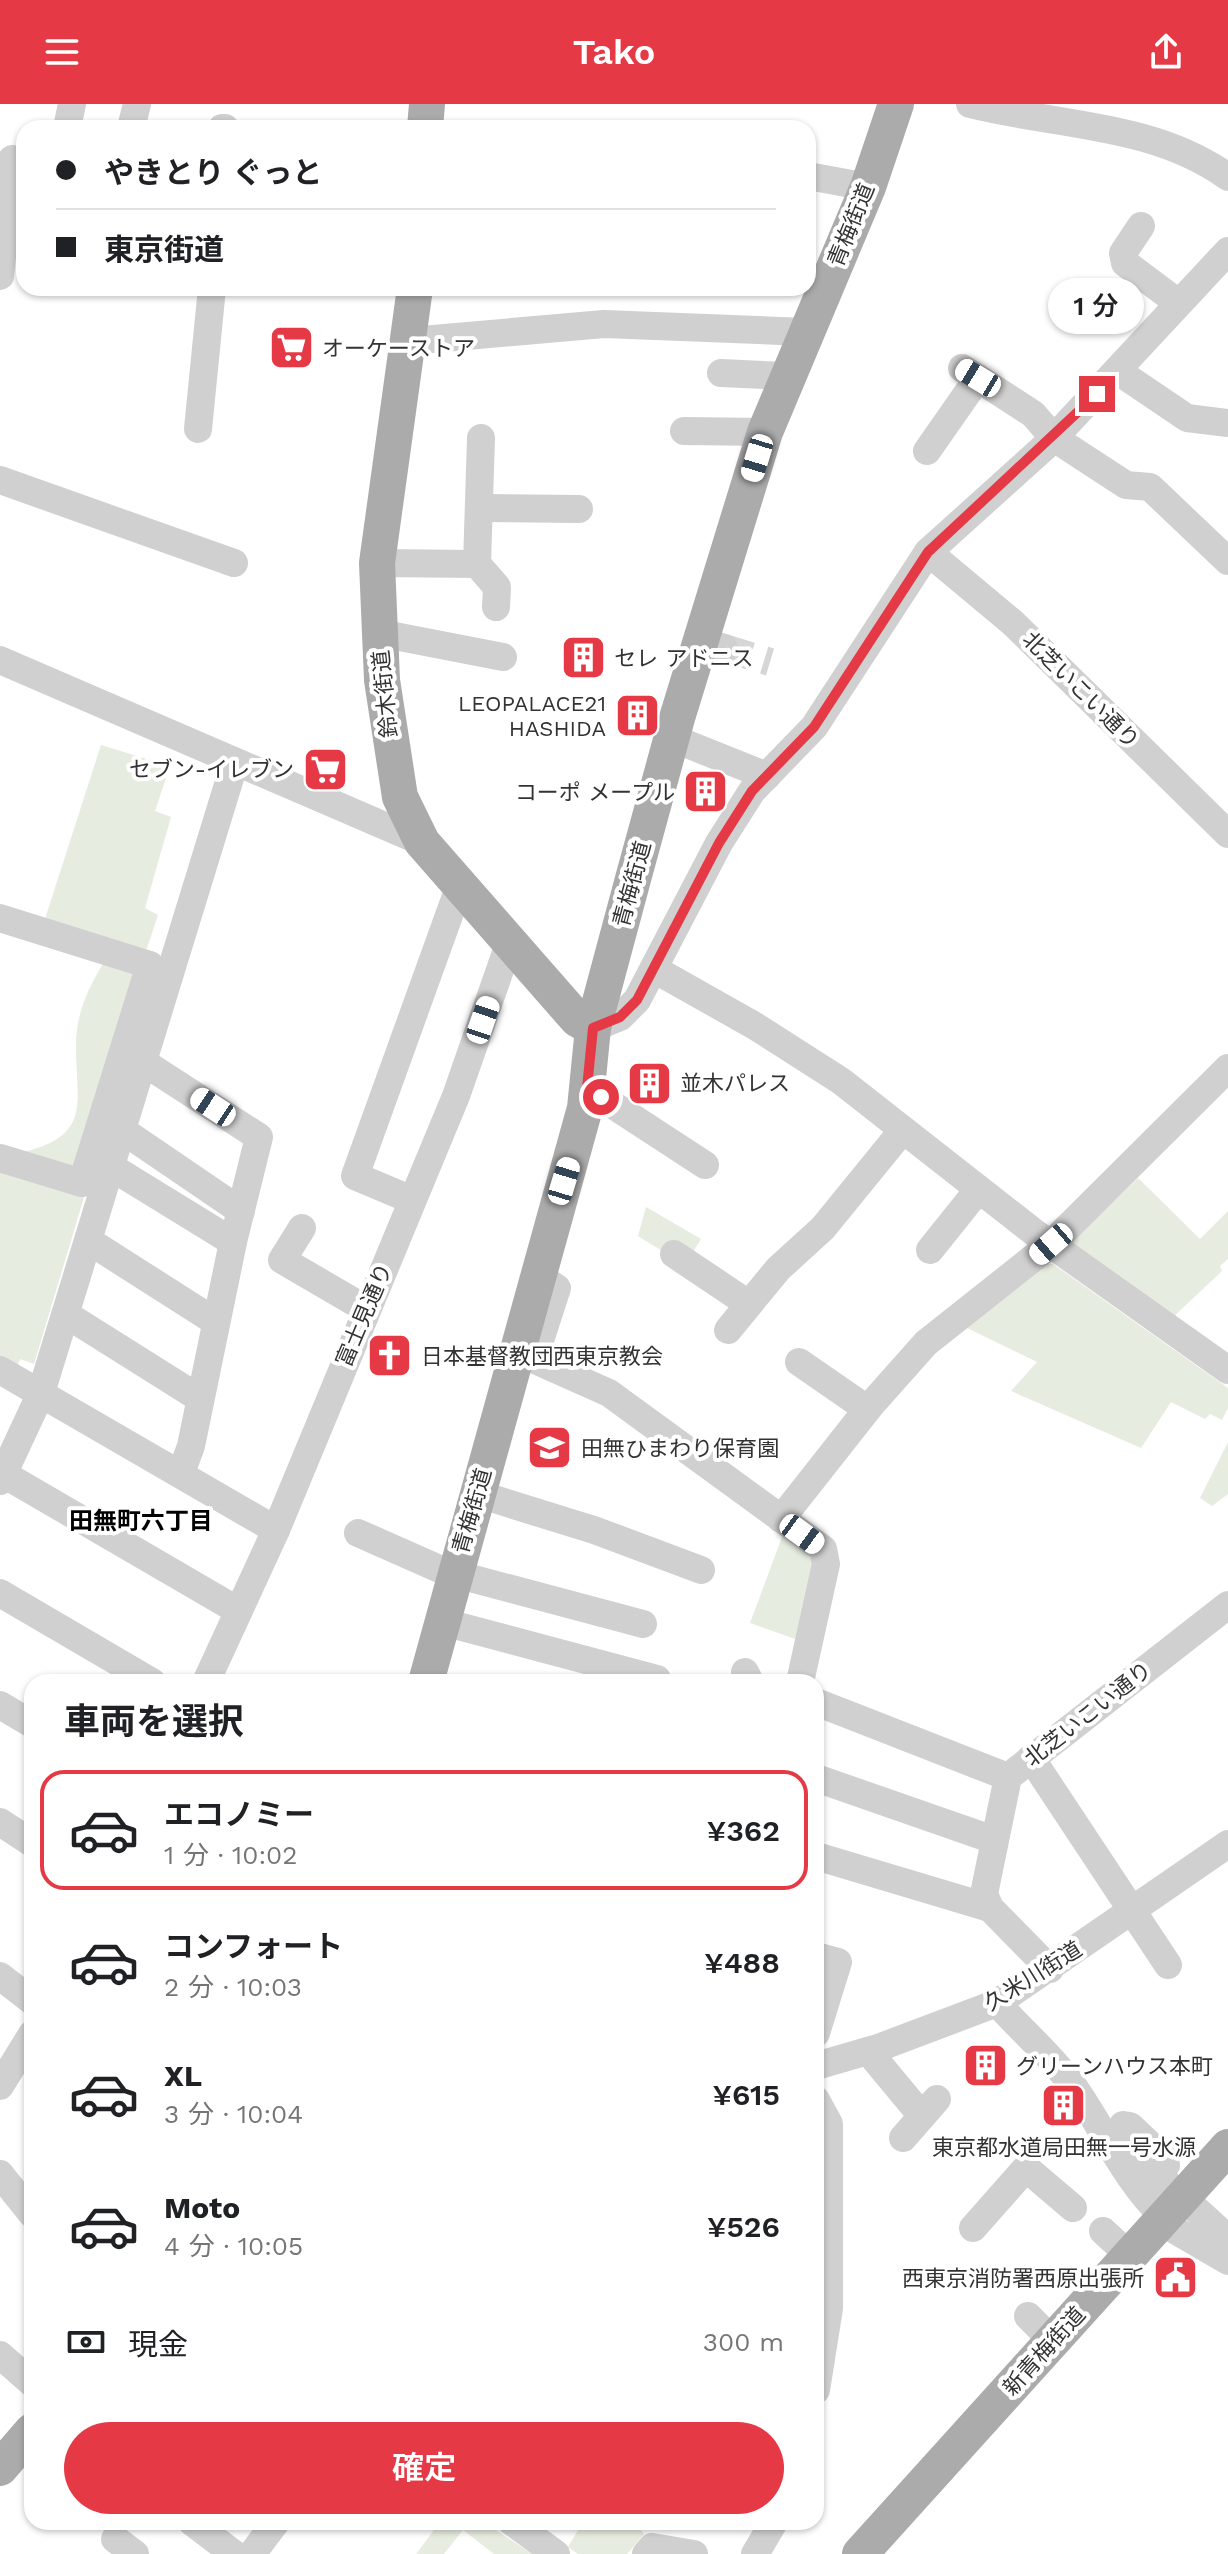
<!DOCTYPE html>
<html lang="ja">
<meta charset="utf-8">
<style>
body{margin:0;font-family:"Work Sans","Noto Sans JP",sans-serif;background:#f6f6f6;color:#202124;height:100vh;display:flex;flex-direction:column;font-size:30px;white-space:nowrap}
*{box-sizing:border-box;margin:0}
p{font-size:26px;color:#757577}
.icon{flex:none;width:44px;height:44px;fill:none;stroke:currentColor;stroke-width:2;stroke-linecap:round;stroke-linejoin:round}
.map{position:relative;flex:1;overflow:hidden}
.details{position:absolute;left:24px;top:1570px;width:800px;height:856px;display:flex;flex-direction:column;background:#fff;border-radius:24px;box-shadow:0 2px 6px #0004}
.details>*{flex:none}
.top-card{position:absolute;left:16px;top:16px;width:800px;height:176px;border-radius:24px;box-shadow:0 2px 6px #0004;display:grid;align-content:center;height:176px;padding:0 40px;background:#fff}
.end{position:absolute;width:36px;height:36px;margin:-18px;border:10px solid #e63946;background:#fff;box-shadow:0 0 0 4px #fff}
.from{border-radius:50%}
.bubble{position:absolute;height:56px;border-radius:28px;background:#fff;box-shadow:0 2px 6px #0004;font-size:26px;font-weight:600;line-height:56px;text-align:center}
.car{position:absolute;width:24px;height:48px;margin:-24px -12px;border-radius:10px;box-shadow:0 0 6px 2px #0007;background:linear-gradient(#fff 24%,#345 0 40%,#fff 0 76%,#345 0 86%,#fff 0)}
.top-card b{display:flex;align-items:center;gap:28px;height:76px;font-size:30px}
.top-card b+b{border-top:2px solid #e0e0e0}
.top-card i{width:20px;height:20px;background:#202124}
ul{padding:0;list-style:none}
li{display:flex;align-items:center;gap:24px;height:120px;margin:0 16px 12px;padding:0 24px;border:4px solid transparent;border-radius:24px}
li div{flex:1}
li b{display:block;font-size:30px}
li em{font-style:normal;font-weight:600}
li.on{border-color:#e63946}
li>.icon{width:72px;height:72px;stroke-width:1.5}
h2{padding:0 40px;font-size:36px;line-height:96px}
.pay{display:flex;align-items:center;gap:20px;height:88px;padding:0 40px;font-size:30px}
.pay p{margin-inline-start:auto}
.cta{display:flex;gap:16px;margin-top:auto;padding:16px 40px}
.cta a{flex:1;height:92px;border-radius:48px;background:#e63946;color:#fff;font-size:32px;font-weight:600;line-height:92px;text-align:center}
header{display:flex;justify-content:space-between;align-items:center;height:104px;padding:0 40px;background:#e63946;color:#fff;font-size:36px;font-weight:600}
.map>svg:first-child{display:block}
.green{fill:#e6ecdf}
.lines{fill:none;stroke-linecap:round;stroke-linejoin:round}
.minor-tunnel{stroke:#d6d6d6;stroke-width:28;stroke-dasharray:28 14;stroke-linecap:butt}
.minor{stroke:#d0d0d0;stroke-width:28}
.major{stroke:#ababab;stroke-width:36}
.route{stroke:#e63946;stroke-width:10}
.labels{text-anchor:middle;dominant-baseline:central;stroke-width:8;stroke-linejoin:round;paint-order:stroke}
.street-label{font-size:22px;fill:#333;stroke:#fff}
.poi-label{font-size:22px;fill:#333;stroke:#fff;text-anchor:start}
.neighbourhood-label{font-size:24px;font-weight:bold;fill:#000;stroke:#fff}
</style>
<header><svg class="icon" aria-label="menu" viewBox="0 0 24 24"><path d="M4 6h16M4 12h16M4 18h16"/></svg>Tako<svg class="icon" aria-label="share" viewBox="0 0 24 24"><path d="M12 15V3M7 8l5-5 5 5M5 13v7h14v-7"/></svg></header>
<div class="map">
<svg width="1228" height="2450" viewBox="0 0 1228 2450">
<rect width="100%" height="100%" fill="#fff"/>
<g class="green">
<path d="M101,641L170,662L155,707L171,713L145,804L158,811L147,844L139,849L44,818Z"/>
<path d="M106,855L139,872L79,1062L69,1066L21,1049C93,1031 76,1001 76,941C76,909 89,882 106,855Z"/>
<path d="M0,1061L85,1090L34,1260L20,1255L17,1263L0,1254Z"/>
<path d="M1138,1074L1200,1135L1228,1107V1155L1220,1162L1222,1167L1171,1215L1071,1138Z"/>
<path d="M646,1103L701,1135L689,1154L672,1153L638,1132Z"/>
<path d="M1043,1160H1053L1228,1284V1304L1222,1316L1210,1310L1205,1315L1171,1298L1141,1344L1011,1287L1037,1258L965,1223Z"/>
<path d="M1228,1338V1390L1212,1402L1200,1394Z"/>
<path d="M785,1425L813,1455L798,1536L750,1519Z"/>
<path d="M440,2418H484L532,2450H494L463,2426L444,2450H416Z"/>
<path d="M583,2418H635L644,2430L627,2450H578L568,2443Z"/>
</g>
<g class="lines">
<path class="minor-tunnel" d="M724,544L770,558"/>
<g class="minor">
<path d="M970,0C1057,22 1153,19 1228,73"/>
<path d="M67,24L72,0"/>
<path d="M131,24L137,0"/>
<path d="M222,24H225"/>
<path d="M808,72L868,83"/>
<path d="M1141,122L1123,149L1125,159L1177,198"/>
<path d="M0,172L12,55"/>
<path d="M410,237L604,220L806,228"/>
<path d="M962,264L1033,310L1054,334L1126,381L1150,383L1228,457"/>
<path d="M1119,268L1187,314L1228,319"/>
<path d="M721,269L786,272"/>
<path d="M198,325L212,184"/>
<path d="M684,327L765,328"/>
<path d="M927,347L978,274"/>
<path d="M0,376L234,459"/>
<path d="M480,404L579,405"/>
<path d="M928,448L1013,519L1228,730"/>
<path d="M377,459L477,460L497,483L496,503"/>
<path d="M477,460L481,334"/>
<path d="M379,529L503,553"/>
<path d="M701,537L724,544"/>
<path d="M0,556L422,738"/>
<path d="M672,634L767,672"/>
<path d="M0,814L150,861L82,1079L0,1054"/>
<path d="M654,865L755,922L841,977L1035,1129L1228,1266"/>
<path d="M593,924L620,913L637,896L719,739L752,687L814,623L928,448L1050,338L1228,147"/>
<path d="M143,958L259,1033L233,1138L191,1342L181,1369"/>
<path d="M587,984L705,1061"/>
<path d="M122,1026L241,1107"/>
<path d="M111,1063L233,1138"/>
<path d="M412,1096L355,1072L460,781"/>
<path d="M302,1124L282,1156L366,1205"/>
<path d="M89,1137L216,1218"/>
<path d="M930,1146L978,1086"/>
<path d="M674,1150L747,1199"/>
<path d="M67,1211L199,1294"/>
<path d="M728,1226L778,1165L823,1124L902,1027"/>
<path d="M517,1248L609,1289L823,1445L826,1460L800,1578"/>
<path d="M534,1255L557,1184L538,1172"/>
<path d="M799,1258L867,1305"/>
<path d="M0,1266L276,1426"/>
<path d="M0,1368L237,1506"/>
<path d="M0,1377L41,1289L235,658"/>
<path d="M478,1390L594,1426L701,1466"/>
<path d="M781,1415L870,1302L926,1239L1051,1140L1228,964"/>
<path d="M358,1429L444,1467"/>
<path d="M455,1470L643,1520"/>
<path d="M0,1489L152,1578"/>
<path d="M443,1518L657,1575"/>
<path d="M745,1568L750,1578"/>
<path d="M206,1578L276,1426L456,992L509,840"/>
<path d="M816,1598L1008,1673"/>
<path d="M0,1601L32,1620"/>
<path d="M1031,1654L1168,1861"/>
<path d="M816,1674L994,1736"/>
<path d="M0,1718L32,1739"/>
<path d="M816,1752L990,1804"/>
<path d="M816,1852L838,1858L816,1929"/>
<path d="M1050,1865L990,1804L984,1790L1008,1673L1228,1501"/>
<path d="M0,1872L32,1897"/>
<path d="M997,1899C1024,1929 1058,1958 1080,1992C1108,2034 1127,2078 1165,2114"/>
<path d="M868,1947L922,2012"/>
<path d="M816,1962L878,1944L997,1899L1228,1740"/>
<path d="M0,1982L32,1930"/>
<path d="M816,1996L829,2020V2204L816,2286"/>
<path d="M903,2034L937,1995"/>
<path d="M0,2070L32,2110"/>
<path d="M1153,2075L1166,2061L1165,2055L1130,2022L1123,2021L1116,2034C1153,2067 1191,2100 1228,2135"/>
<path d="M1161,2118L1228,2157"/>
<path d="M973,2124L1026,2064L1073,2104"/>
<path d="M1103,2127L1130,2152"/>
<path d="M1028,2212L1053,2237"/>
<path d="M0,2251L32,2279"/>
<path d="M192,2418L234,2450"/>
<path d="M512,2418L556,2450"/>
<path d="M115,2435L135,2450"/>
<path d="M252,2450L276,2418"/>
<path d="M646,2450L652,2443L694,2450"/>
<path d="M755,2450L774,2418"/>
</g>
<g class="major">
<path d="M425,24L427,0"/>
<path d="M415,184L377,459L382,576L400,693L422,738L577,915L593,924"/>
<path d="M426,1578L585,1004L593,924L633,775L677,614L765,328L868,83L896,0"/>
<path d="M0,2364L32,2327"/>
<path d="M860,2450L1228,2043"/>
</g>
</g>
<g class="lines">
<path class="route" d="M601,993L587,984L593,924L620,913L637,896L719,739L752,687L814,623L928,448L1097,290"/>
</g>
<defs>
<symbol id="supermarket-square" viewBox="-11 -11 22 22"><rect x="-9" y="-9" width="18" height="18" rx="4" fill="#e63946" stroke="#fff"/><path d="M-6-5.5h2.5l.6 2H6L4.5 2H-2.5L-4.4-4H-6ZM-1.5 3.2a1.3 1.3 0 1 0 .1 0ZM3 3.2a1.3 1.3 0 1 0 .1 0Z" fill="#fff"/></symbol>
<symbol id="building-square" viewBox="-11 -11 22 22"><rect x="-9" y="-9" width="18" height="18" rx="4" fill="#e63946" stroke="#fff"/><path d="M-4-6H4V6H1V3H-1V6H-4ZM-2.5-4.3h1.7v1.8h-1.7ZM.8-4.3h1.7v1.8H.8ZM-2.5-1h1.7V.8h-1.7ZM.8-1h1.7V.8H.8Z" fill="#fff"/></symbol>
<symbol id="church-square" viewBox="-11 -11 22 22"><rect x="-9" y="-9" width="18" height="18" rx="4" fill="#e63946" stroke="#fff"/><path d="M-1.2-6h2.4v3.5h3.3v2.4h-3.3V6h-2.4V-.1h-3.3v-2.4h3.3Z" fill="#fff"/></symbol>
<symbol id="school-square" viewBox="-11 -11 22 22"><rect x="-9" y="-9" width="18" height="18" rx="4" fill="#e63946" stroke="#fff"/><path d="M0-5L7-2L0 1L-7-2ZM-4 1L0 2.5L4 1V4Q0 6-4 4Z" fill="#fff"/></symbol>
<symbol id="civic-square" viewBox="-11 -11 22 22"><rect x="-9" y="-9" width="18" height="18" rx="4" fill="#e63946" stroke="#fff"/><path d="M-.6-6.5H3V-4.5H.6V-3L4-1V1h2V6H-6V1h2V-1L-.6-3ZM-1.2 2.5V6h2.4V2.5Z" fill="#fff"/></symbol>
</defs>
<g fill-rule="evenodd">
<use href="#supermarket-square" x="266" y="218" width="51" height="51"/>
<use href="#building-square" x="558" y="528" width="51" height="51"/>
<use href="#building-square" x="612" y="586" width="51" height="51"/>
<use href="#supermarket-square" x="300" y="640" width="51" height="51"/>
<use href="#building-square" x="680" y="662" width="51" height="51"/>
<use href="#building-square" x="624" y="954" width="51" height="51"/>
<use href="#church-square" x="364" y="1226" width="51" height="51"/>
<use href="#school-square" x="524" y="1318" width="51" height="51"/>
<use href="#building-square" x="960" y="1936" width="51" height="51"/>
<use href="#building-square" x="1038" y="1976" width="51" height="51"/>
<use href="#civic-square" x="1150" y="2148" width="51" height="51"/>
</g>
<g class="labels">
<g class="street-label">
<text transform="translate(851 121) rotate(-68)">青梅街道</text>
<text transform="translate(1081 586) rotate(45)">北芝いこい通り</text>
<text transform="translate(385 590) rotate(-96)">鈴木街道</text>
<text transform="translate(632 780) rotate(-75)">青梅街道</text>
<text transform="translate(364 1211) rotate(-67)">富士見通り</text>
<text transform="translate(472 1407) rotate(-74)">青梅街道</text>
<text transform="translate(1088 1610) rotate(-38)">北芝いこい通り</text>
<text transform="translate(1033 1872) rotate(-32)">久米川街道</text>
<text transform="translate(1044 2247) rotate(-48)">新青梅街道</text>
</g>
<g class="poi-label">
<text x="322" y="244">オーケーストア</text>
<text x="614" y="554">セレ アドニス</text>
<text x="606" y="599" text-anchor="end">LEOPALACE21<tspan x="606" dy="25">HASHIDA</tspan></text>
<text x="294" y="665" text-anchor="end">セブン-イレブン</text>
<text x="675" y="688" text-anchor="end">コーポ メープル</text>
<text x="680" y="979">並木パレス</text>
<text x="421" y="1252">日本基督教団西東京教会</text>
<text x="581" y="1344">田無ひまわり保育園</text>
<text x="1016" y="1962">グリーンハウス本町</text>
<text x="1064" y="2043" text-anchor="middle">東京都水道局田無一号水源</text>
<text x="1144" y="2174" text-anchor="end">西東京消防署西原出張所</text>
</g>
<g class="neighbourhood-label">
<text x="141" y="1417">田無町六丁目</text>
</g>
</g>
</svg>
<i class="end from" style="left:601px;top:993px"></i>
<i class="end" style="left:1097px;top:290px"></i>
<div class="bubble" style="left:1048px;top:174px;width:96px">1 分</div>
<i class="car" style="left:978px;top:274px;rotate:301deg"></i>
<i class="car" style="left:757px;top:354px;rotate:197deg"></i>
<i class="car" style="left:483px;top:916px;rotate:19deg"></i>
<i class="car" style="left:213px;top:1003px;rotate:303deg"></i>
<i class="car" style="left:564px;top:1077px;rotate:17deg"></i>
<i class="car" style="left:1051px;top:1140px;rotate:229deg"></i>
<i class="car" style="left:802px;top:1430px;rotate:126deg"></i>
<div class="top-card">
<b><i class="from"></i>やきとり ぐっと</b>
<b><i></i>東京街道</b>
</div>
<section class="details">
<h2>車両を選択</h2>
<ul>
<li class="on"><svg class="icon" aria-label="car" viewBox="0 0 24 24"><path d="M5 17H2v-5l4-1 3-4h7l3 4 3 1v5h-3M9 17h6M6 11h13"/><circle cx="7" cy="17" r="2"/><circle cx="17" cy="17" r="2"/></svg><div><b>エコノミー</b><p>1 分 · 10:02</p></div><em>¥362</em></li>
<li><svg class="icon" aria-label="car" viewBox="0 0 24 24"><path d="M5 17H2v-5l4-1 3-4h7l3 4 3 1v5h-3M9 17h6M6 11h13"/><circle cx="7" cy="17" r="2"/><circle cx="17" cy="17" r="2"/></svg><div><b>コンフォート</b><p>2 分 · 10:03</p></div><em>¥488</em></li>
<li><svg class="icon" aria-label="car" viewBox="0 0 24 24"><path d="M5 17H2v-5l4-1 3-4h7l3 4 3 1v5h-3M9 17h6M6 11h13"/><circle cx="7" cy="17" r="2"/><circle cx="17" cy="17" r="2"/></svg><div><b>XL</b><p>3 分 · 10:04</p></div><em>¥615</em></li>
<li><svg class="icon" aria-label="car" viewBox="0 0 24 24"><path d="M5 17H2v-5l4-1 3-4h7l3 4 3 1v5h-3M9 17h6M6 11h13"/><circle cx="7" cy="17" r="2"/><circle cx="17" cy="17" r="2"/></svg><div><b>Moto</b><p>4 分 · 10:05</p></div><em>¥526</em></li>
</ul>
<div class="pay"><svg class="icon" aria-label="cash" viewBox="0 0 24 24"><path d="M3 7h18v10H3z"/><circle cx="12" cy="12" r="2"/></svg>現金<p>300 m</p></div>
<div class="cta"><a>確定</a></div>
</section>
</div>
